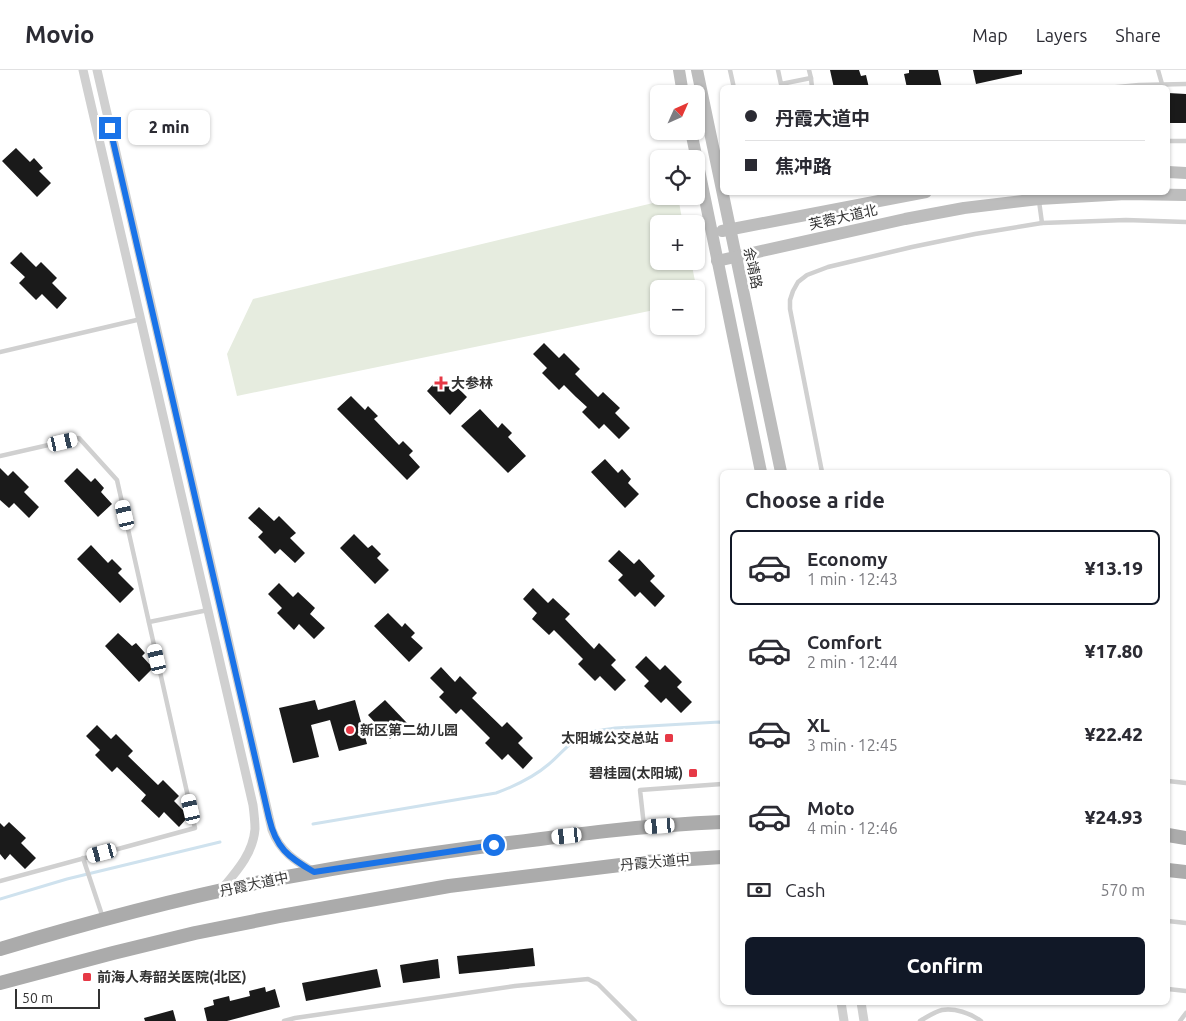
<!DOCTYPE html>
<meta charset="utf-8">
<style>
body{margin:0;font-family:Ubuntu,"Noto Sans SC",sans-serif;background:#f7f7f7;color:#2b2b33;height:100vh;display:flex;flex-direction:column;font-size:19px;white-space:nowrap}
*{box-sizing:border-box;margin:0}
p{font-size:16px;color:#7c7c81}
.icon{flex:none;width:28px;height:28px;fill:none;stroke:currentColor;stroke-width:2;stroke-linecap:round;stroke-linejoin:round}
.map{position:relative;flex:1;overflow:hidden}
.drawer{position:absolute;left:720px;top:400px;width:450px;height:535px;display:flex;flex-direction:column;background:#fff;border-radius:8px;box-shadow:0 1px 4px #0004}
.drawer>*{flex:none}
.top-card{position:absolute;left:720px;top:15px;width:450px;height:110px;border-radius:8px;box-shadow:0 1px 4px #0004;display:grid;align-content:center;height:110px;padding:0 25px;background:#fff}
.needle{width:32px;rotate:45deg}
.buttons{position:absolute;left:650px;top:15px;display:grid;gap:10px}
.buttons a{display:grid;place-items:center;width:55px;height:55px;border-radius:8px;background:#fff;box-shadow:0 1px 4px #0004;font-size:25px}
.scale{position:absolute;left:15px;bottom:12px;width:85px;box-sizing:border-box;padding-left:5px;border:2px solid #333;border-top:0;font-size:14px;line-height:18px;white-space:nowrap;color:#333;-webkit-text-stroke:4px #fff;paint-order:stroke}
.end{position:absolute;width:22px;height:22px;margin:-11px;border:6px solid #1a73e8;background:#fff;box-shadow:0 0 0 2px #fff}
.from{border-radius:50%}
.bubble{position:absolute;height:35px;border-radius:8px;background:#fff;box-shadow:0 1px 4px #0004;font-size:16px;font-weight:800;line-height:35px;text-align:center}
.car{position:absolute;width:15px;height:30px;margin:-15px -8px;border-radius:6px;box-shadow:0 0 4px 1px #0007;background:linear-gradient(#fff 24%,#345 0 40%,#fff 0 76%,#345 0 86%,#fff 0)}
.top-card b{display:flex;align-items:center;gap:18px;height:48px;font-size:19px}
.top-card b+b{border-top:1px solid #e1e1e2}
.top-card i{width:12px;height:12px;background:#2b2b33}
ul{padding:0;list-style:none}
li{display:flex;align-items:center;gap:15px;height:75px;margin:0 10px 8px;padding:0 15px;border:2px solid transparent;border-radius:8px}
li div{flex:1}
li b{display:block;font-size:19px}
li em{font-style:normal;font-weight:800}
li.selected{border-color:#111827}
li>.icon{width:45px;height:45px;stroke-width:1.5}
h2{padding:0 25px;font-size:22px;line-height:60px}
.pay{display:flex;align-items:center;gap:12px;height:55px;padding:0 25px;font-size:19px}
.pay p{margin-inline-start:auto}
.primary-button{display:flex;gap:10px;margin-top:auto;padding:10px 25px}
.primary-button a{flex:1;height:58px;border-radius:8px;background:#111827;color:#fff;font-size:20px;font-weight:800;line-height:58px;text-align:center}
header{display:flex;align-items:center;gap:30px;box-sizing:border-box;height:70px;padding:0 25px;background:#fff;border-bottom:1px solid #e1e1e2}
header strong{font-size:24px}
nav{display:flex;gap:28px;margin-inline-start:auto;font-size:18px}
.map>svg:first-child{display:block}
.green{fill:#e6ecdf}
.lines{fill:none;stroke-linecap:round;stroke-linejoin:round}
.stream{stroke:#cfe2ee;stroke-width:3}
.building{fill:#1a1a1a}
.lane{stroke:#d0d0d0;stroke-width:4.5}
.street{stroke:#d0d0d0;stroke-width:9}
.secondary{stroke:#bdbdbd;stroke-width:12}
.primary{stroke:#ababab;stroke-width:14}
.route{stroke:#1a73e8;stroke-width:6}
.poi-dot{fill:#e63946;stroke:#fff;stroke-width:2}
.labels{text-anchor:middle;dominant-baseline:central;stroke-width:5;stroke-linejoin:round;paint-order:stroke}
.street-label{font-size:14px;fill:#333;stroke:#fff}
.poi-label{font-size:14px;font-weight:bold;fill:#333;stroke:#fff;text-anchor:start}
</style>
<header>
<strong>Movio</strong>
<nav><a>Map</a><a>Layers</a><a>Share</a></nav>
</header>
<div class="map">
<svg width="1186" height="951" viewBox="0 0 1186 951">
<rect width="100%" height="100%" fill="#fff"/>
<path class="green" d="M678,127L683,154H659V191H691L699,231H696V219H659V239L237,326L227,284L253,229Z"/>
<g class="lines">
<g class="stream">
<path d="M313,754L496,723C515,716 534,707 549,694C561,684 571,670 585,664C594,660 605,660 615,658L719,652L722,653"/>
<path d="M0,829L67,809L220,772"/>
</g>
</g>
<g class="building">
<path d="M830,0H859L861,6L866,5L869,18H834Z"/>
<path d="M909,0H938L942,18H907L904,4L909,3Z"/>
<path d="M973,0H1022V4L976,14Z"/>
<path d="M1168,23L1186,24V53H1168Z"/>
<path d="M16,78L30,92L34,88L43,98L39,101L51,113L37,127L2,91Z"/>
<path d="M21,182L36,197L41,192L57,208L52,213L67,228L57,239L42,224L36,230L19,213L25,207L10,193Z"/>
<path d="M544,273L559,288L564,283L580,299L575,304L598,327L603,322L620,338L615,343L630,358L619,369L604,354L599,359L582,342L587,337L576,327L564,315L559,320L542,303L547,298L533,284Z"/>
<path d="M440,307L454,321L458,318L467,327L450,345L427,321Z"/>
<path d="M351,326L365,340L368,336L378,346L374,349L399,375L403,371L413,381L409,385L420,397L407,410L337,339Z"/>
<path d="M480,339L498,358L502,353L512,363L508,367L526,386L508,403L461,356Z"/>
<path d="M605,389L618,403L622,399L631,409L628,413L639,424L625,438L591,402Z"/>
<path d="M0,398L8,406L13,401L29,417L24,422L39,437L29,448L14,433L9,438L0,430Z"/>
<path d="M77,398L91,412L95,408L104,418L101,422L112,434L98,447L64,411Z"/>
<path d="M259,437L274,451L279,446L296,463L290,468L305,483L295,493L280,479L275,484L258,467L263,462L248,448Z"/>
<path d="M354,464L368,478L372,475L381,484L377,488L389,500L375,514L340,478Z"/>
<path d="M91,475L108,493L112,489L122,499L118,503L134,519L120,533L77,489Z"/>
<path d="M619,480L634,494L639,489L655,506L650,511L665,526L655,537L640,522L635,527L618,510L623,505L608,491Z"/>
<path d="M279,513L293,527L298,522L315,538L310,544L325,558L314,569L299,554L294,560L277,543L282,538L268,524Z"/>
<path d="M533,518L548,533L553,528L570,544L565,549L594,579L599,573L616,590L611,595L626,610L615,621L600,606L595,611L578,594L583,589L554,560L549,565L532,549L537,543L523,529Z"/>
<path d="M388,543L402,557L405,553L415,563L411,567L423,578L409,592L374,556Z"/>
<path d="M118,563L132,576L136,573L145,583L142,586L153,598L139,612L105,576Z"/>
<path d="M646,586L660,600L665,595L682,612L677,617L692,632L681,643L666,628L661,633L644,616L649,611L635,597Z"/>
<path d="M441,597L455,612L460,606L477,623L472,628L502,657L507,652L523,668L518,673L533,688L523,699L508,684L502,690L485,673L490,668L461,639L456,644L439,627L444,622L430,608Z"/>
<path d="M315,630L318,640L355,630L367,674L339,681L330,650L311,655L319,687L293,693L279,638Z"/>
<path d="M385,630L407,653L390,669L368,645Z"/>
<path d="M97,655L111,669L116,664L133,681L128,686L158,715L163,710L179,726L174,731L188,745V747L179,757L164,742L159,748L141,731L146,725L117,697L112,702L95,685L100,680L86,666Z"/>
<path d="M9,752L26,768L21,773L36,788L25,799L10,784L5,790L0,784V753L4,757Z"/>
<path d="M533,878L535,896L459,904L457,886Z"/>
<path d="M438,889L440,908L403,913L400,895Z"/>
<path d="M377,899L381,917L306,931L302,913Z"/>
<path d="M265,917L266,922L275,919L280,937L227,951H207L204,938L214,935L213,930L229,926L230,931L250,926L249,921Z"/>
<path d="M173,940L176,951H145L144,948Z"/>
</g>
<g class="lines">
<g class="lane">
<path d="M730,0L734,18"/>
<path d="M778,0L781,14L811,8L809,0"/>
<path d="M1158,0L1162,14"/>
<path d="M811,8L812,18"/>
<path d="M1107,18L1139,15L1186,14"/>
<path d="M1168,71H1186"/>
<path d="M1039,131L1042,153"/>
<path d="M0,282L141,249"/>
<path d="M0,386L79,368L117,410L195,758L0,811"/>
<path d="M822,402L790,239V230L793,221L798,212L807,205L828,197L912,177L975,164L1042,153L1126,150L1186,152"/>
<path d="M149,552L208,540"/>
<path d="M1168,711L1186,713"/>
<path d="M644,756L640,720L722,714"/>
<path d="M83,788L103,848"/>
<path d="M1168,851L1186,853"/>
<path d="M1168,919L1186,921"/>
<path d="M284,951L295,948L515,916L588,909L598,914L635,951"/>
<path d="M920,951C927,947 934,942 942,940C955,938 970,943 981,951"/>
<path d="M1180,951L1186,943"/>
</g>
<g class="street">
<path d="M83,0L253,735C254,743 255,751 255,759C253,784 236,802 221,820"/>
<path d="M97,0L272,760C280,781 295,791 314,802"/>
<path d="M841,932L844,951"/>
<path d="M861,932L864,951"/>
</g>
<g class="secondary">
<path d="M679,0L683,24"/>
<path d="M697,0L781,402"/>
<path d="M691,61L761,402"/>
<path d="M1168,102L1186,103"/>
<path d="M722,161L926,122"/>
<path d="M717,191L905,149L964,138L1039,129L1126,124L1186,125"/>
</g>
<g class="primary">
<path d="M1168,765L1186,768"/>
<path d="M1168,800L1186,802"/>
<path d="M0,879C103,848 208,820 315,802C374,791 434,783 494,775C570,765 646,755 722,752"/>
<path d="M0,913L113,883L195,863L280,846L449,816L645,792L722,787"/>
</g>
</g>
<g class="lines">
<path class="route" d="M110,58L269,748C276,778 288,787 314,802L494,775"/>
</g>
<g class="poi-dot">
<path d="M438.5 305.5h5v5h5v5h-5v5h-5v-5h-5v-5h5z"/>
<circle cx="350" cy="660" r="5"/>
<rect x="664" y="663" width="10" height="10" rx="2.5"/>
<rect x="688" y="698" width="10" height="10" rx="2.5"/>
<rect x="82" y="902" width="10" height="10" rx="2.5"/>
</g>
<g class="labels">
<g class="street-label">
<text transform="translate(843 147) rotate(-13)">芙蓉大道北</text>
<text transform="translate(753 198) rotate(78)">余靖路</text>
<text transform="translate(655 792) rotate(-5)">丹霞大道中</text>
<text transform="translate(254 814) rotate(-12)">丹霞大道中</text>
</g>
<g class="poi-label">
<text x="451" y="313">大参林</text>
<text x="360" y="660">新区第二幼儿园</text>
<text x="659" y="668" text-anchor="end">太阳城公交总站</text>
<text x="683" y="703" text-anchor="end">碧桂园(太阳城)</text>
<text x="97" y="907">前海人寿韶关医院(北区)</text>
</g>
</g>
</svg>
<div class="buttons">
<a><svg class="needle" viewBox="-14 -14 28 28"><path d="M0-13l5 13h-10z" fill="#e53935"/><path d="M0 13l5-13h-10z" fill="#7c7c81"/></svg></a>
<a><svg class="icon" aria-label="locate" viewBox="0 0 24 24"><circle cx="12" cy="12" r="6"/><path d="M12 2v4M12 18v4M2 12h4M18 12h4"/></svg></a>
<a>+</a>
<a>−</a>
</div>
<div class="scale">50 m</div>
<i class="end from" style="left:494px;top:775px"></i>
<i class="end" style="left:110px;top:58px"></i>
<div class="bubble" style="left:128px;top:40px;width:82px">2 min</div>
<i class="car" style="left:63px;top:372px;rotate:77deg"></i>
<i class="car" style="left:125px;top:445px;rotate:347deg"></i>
<i class="car" style="left:157px;top:589px;rotate:347deg"></i>
<i class="car" style="left:191px;top:739px;rotate:347deg"></i>
<i class="car" style="left:660px;top:756px;rotate:266deg"></i>
<i class="car" style="left:567px;top:766px;rotate:264deg"></i>
<i class="car" style="left:102px;top:783px;rotate:255deg"></i>
<div class="top-card">
<b><i class="from"></i>丹霞大道中</b>
<b><i></i>焦冲路</b>
</div>
<section class="drawer">
<h2>Choose a ride</h2>
<ul>
<li class="selected"><svg class="icon" aria-label="car" viewBox="0 0 24 24"><path d="M5 17H2v-5l4-1 3-4h7l3 4 3 1v5h-3M9 17h6M6 11h13"/><circle cx="7" cy="17" r="2"/><circle cx="17" cy="17" r="2"/></svg><div><b>Economy</b><p>1 min · 12:43</p></div><em>¥13.19</em></li>
<li><svg class="icon" aria-label="car" viewBox="0 0 24 24"><path d="M5 17H2v-5l4-1 3-4h7l3 4 3 1v5h-3M9 17h6M6 11h13"/><circle cx="7" cy="17" r="2"/><circle cx="17" cy="17" r="2"/></svg><div><b>Comfort</b><p>2 min · 12:44</p></div><em>¥17.80</em></li>
<li><svg class="icon" aria-label="car" viewBox="0 0 24 24"><path d="M5 17H2v-5l4-1 3-4h7l3 4 3 1v5h-3M9 17h6M6 11h13"/><circle cx="7" cy="17" r="2"/><circle cx="17" cy="17" r="2"/></svg><div><b>XL</b><p>3 min · 12:45</p></div><em>¥22.42</em></li>
<li><svg class="icon" aria-label="car" viewBox="0 0 24 24"><path d="M5 17H2v-5l4-1 3-4h7l3 4 3 1v5h-3M9 17h6M6 11h13"/><circle cx="7" cy="17" r="2"/><circle cx="17" cy="17" r="2"/></svg><div><b>Moto</b><p>4 min · 12:46</p></div><em>¥24.93</em></li>
</ul>
<div class="pay"><svg class="icon" aria-label="cash" viewBox="0 0 24 24"><path d="M3 7h18v10H3z"/><circle cx="12" cy="12" r="2"/></svg>Cash<p>570 m</p></div>
<div class="primary-button"><a>Confirm</a></div>
</section>
</div>
